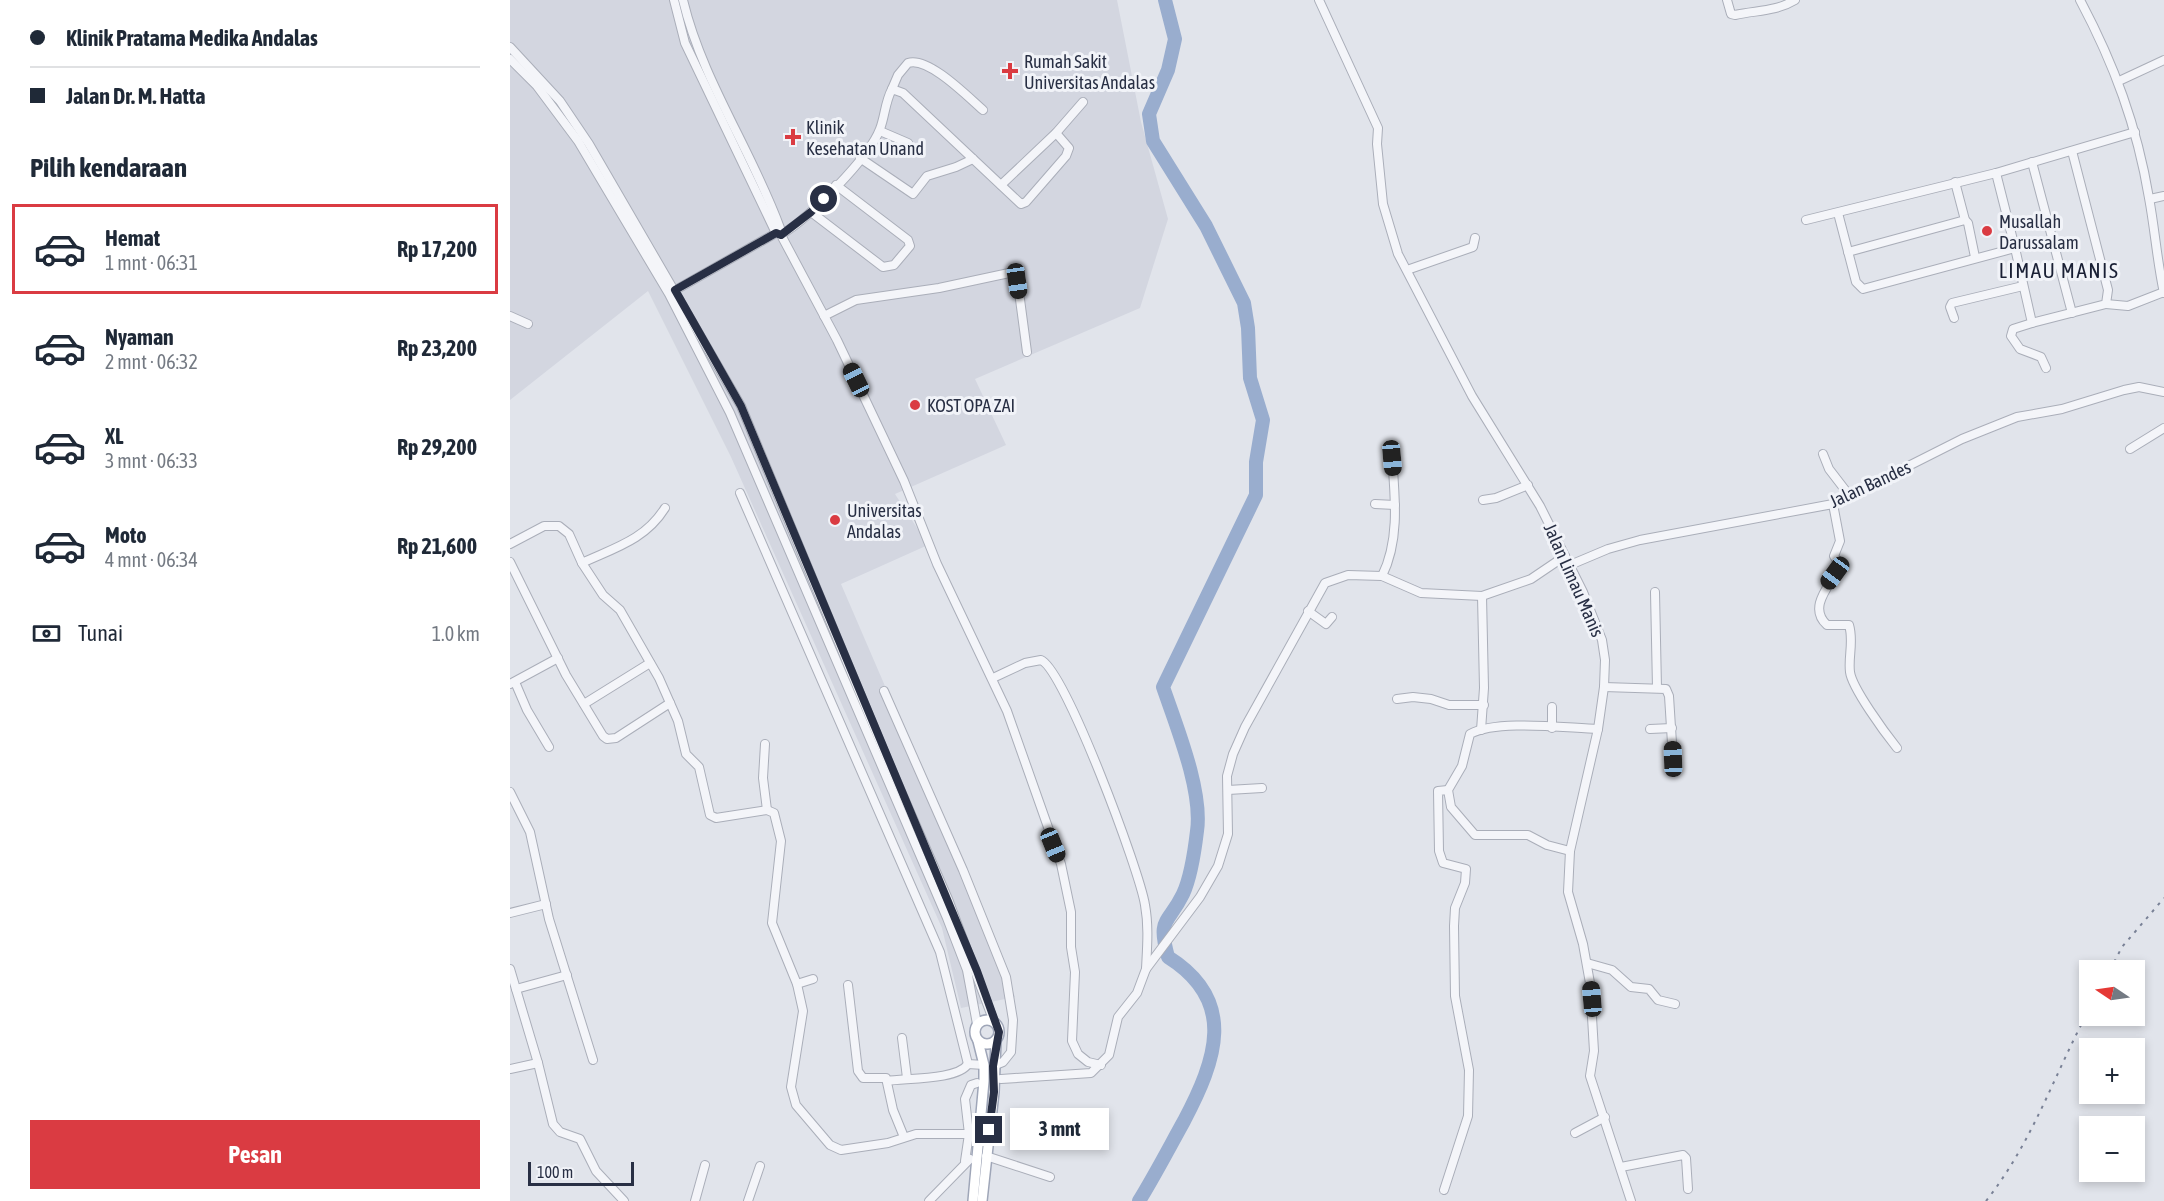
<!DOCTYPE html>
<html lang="id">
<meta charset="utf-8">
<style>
body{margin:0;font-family:"Asap Condensed",sans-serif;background:#f2f2f3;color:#1f2937;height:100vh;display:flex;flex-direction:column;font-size:22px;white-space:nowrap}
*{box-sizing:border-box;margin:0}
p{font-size:20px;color:#747a83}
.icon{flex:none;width:33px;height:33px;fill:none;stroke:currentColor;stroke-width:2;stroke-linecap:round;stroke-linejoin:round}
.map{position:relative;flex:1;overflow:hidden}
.details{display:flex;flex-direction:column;background:#fff;width:510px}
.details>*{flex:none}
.guide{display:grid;align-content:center;height:132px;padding:0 30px;background:#fff}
.needle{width:39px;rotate:283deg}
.buttons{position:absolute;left:1569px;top:960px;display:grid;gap:12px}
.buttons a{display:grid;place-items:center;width:66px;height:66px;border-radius:0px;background:#fff;box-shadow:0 3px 9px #0003;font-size:30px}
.scale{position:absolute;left:18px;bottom:15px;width:106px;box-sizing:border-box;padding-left:6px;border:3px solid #282f44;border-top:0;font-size:16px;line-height:21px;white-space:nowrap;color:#282f44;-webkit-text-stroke:4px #f1f3f8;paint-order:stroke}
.end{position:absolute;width:27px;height:27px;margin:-14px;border:8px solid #282f44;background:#fff;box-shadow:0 0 0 3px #fff}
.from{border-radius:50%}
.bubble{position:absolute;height:42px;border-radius:0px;background:#fff;box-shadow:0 3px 9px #0003;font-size:20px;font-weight:700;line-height:42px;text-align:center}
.car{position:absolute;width:18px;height:36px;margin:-18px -9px;border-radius:8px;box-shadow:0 0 4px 2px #0007;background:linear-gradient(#222 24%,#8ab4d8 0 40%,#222 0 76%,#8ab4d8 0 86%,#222 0)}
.guide b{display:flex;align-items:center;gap:21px;height:57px;font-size:22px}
.guide b+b{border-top:2px solid #e0e1e3}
.guide i{width:15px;height:15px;background:#1f2937}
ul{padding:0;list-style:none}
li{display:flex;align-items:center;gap:18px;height:90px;margin:0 12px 9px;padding:0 18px;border:3px solid transparent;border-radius:0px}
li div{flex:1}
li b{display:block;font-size:22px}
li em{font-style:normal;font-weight:700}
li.active{border-color:#da3b42}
li>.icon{width:54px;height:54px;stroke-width:1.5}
h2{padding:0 30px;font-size:27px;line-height:72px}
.pay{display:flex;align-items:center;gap:15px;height:66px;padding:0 30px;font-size:22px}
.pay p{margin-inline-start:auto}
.primary-button{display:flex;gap:12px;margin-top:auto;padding:12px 30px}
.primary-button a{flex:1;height:69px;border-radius:0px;background:#da3b42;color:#fff;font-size:24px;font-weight:700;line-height:69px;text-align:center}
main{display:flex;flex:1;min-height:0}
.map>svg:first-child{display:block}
.built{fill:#d3d6e0}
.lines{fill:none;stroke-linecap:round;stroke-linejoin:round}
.river{stroke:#99adce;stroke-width:14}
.minor-casing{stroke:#aaaeb9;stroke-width:10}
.major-casing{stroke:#9fa6b8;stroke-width:12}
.minor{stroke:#f4f5f9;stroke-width:8}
.major{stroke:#fff;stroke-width:9}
.rail{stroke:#798196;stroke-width:2;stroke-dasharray:3 6;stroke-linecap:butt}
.route{stroke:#282f44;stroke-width:8}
.poi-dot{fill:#da3b42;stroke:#f1f3f8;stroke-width:2}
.labels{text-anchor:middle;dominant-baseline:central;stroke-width:6;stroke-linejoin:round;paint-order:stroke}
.poi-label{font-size:18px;fill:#282f44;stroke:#f1f3f8;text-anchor:start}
.street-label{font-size:18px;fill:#282f44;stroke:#f1f3f8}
.quarter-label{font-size:21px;letter-spacing:1.5px;fill:#1a2035;stroke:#f1f3f8}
</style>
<main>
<section class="details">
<div class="guide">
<b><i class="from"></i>Klinik Pratama Medika Andalas</b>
<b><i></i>Jalan Dr. M. Hatta</b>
</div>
<h2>Pilih kendaraan</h2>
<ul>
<li class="active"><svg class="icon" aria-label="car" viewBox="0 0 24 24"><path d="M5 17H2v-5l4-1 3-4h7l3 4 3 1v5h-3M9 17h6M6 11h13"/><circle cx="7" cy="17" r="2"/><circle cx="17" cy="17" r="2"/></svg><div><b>Hemat</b><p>1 mnt · 06:31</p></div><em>Rp 17,200</em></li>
<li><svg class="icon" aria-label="car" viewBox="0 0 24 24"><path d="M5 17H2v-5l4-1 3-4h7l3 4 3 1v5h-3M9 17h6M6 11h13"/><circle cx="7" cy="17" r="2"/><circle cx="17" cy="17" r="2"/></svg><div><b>Nyaman</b><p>2 mnt · 06:32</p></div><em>Rp 23,200</em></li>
<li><svg class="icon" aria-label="car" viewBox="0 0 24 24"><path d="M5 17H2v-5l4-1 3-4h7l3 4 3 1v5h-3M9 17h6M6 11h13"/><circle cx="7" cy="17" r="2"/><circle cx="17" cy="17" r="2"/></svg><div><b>XL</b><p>3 mnt · 06:33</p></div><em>Rp 29,200</em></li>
<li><svg class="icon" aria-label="car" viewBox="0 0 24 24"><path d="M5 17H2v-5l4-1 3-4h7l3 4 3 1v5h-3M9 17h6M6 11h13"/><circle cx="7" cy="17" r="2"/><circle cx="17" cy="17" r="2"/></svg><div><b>Moto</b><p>4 mnt · 06:34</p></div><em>Rp 21,600</em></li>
</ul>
<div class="pay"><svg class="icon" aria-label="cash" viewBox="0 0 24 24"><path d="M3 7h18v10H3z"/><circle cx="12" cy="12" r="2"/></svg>Tunai<p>1.0 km</p></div>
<div class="primary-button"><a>Pesan</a></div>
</section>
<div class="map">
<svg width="1654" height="1201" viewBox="0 0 1654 1201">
<rect width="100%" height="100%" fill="#e1e4eb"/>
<path class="built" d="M0,0H607L631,122L658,219L630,308L465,379L496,445L385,494L418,545L331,584L472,911L505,997L451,1008L432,928L221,457L138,291L0,400Z"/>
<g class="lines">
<path class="river" d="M629,1201C645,1175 659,1148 674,1121C706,1060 728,1001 658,957C647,917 658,925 673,894C680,879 685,848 687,831C693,791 666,725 653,687L746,495V462L753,420L740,378L738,328L734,303L696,226L643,141L639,114L658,70L665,39L655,0"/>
<defs>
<g id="minor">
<path d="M164,0L175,43L265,231"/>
<path d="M173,0C192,80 242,151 270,228"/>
<path d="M809,0L868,128L867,144L873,204L888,254L962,396L1030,506L1073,592L1092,640L1095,660L1094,687L1088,729L1060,851L1058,892L1073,944L1080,983L1084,1051L1080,1076L1121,1201"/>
<path d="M1217,0L1221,14L1225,15C1247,10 1265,12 1285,0"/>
<path d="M1570,0C1604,64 1627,126 1639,198C1645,230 1647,261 1654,293"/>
<path d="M0,47L50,101L79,144L231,406L380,766L438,899L484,1022"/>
<path d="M0,59L27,86L68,141L159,294L220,413L437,918L457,970L467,1024"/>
<path d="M1609,81L1654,60"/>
<path d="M382,89L388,75L398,63C418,56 458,97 473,110"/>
<path d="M370,131L398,143"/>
<path d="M350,158L403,194L417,176L446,167L463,159"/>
<path d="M1522,162L1562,313"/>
<path d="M1445,182L1455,220"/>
<path d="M491,185L546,133L573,102"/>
<path d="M1640,199L1654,196"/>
<path d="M301,212L373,267L384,265L400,246L398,240L326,185"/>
<path d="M1328,213L1346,282L1353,289L1505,248L1486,173"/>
<path d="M1296,220L1486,173L1625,132"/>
<path d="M272,234C299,218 359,158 370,129C375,116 375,102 382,89L393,93L511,204L516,202L556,156L559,148L546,133"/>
<path d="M271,235L327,340L394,481L427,564L497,711L551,864L561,912V947L565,972L562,1041L568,1054L578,1062L591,1065"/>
<path d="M1505,248L1522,323L1503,329L1501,336L1510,349L1531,357L1536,368"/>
<path d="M1338,252L1455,220L1458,223L1465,257"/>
<path d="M897,270L963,247L965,238"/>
<path d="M162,292L266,233"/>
<path d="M1596,304L1618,306L1654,292"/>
<path d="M0,316L18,324"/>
<path d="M314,316L346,300L429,288L499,273L507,277L517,352"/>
<path d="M1444,318L1440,307L1442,303L1513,286"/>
<path d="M1522,323L1596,304L1598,290L1562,151"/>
<path d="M1620,449L1654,428"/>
<path d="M1313,454L1319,469L1339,495"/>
<path d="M230,493L430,952L458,1064L474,1065"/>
<path d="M973,500L986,498L1018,485"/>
<path d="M865,504L885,505"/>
<path d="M1323,504L1330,541L1324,556L1330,565C1323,583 1296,606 1317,625H1339C1344,641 1338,657 1340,672C1342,688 1375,733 1387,748"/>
<path d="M0,544L34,526H49L59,534L72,563L93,595L110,610L149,678L168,721L176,754L189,767L200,815L206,818L257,810L264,813L271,841L262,923L287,984L293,1011L281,1087L286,1105L320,1145L331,1150L378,1143L406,1134H459"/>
<path d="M0,562L56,675L93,736L97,739L106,738L160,703"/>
<path d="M72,563C104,548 135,540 155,508"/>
<path d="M1060,565L1098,549L1130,540L1323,504L1452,439L1507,417L1552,409L1614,390L1629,387L1654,392"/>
<path d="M872,576C890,540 885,497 882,457"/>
<path d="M1145,592L1147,688"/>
<path d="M798,611L816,624L822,617"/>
<path d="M483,678L515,663L531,660C555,670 630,872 635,905C639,927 637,948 636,969"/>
<path d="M5,682L17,710L39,747"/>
<path d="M0,684L48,658"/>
<path d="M1094,687L1156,689L1159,696L1163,759"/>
<path d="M374,691L453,870L496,977L503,1020L501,1052L493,1062L483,1066"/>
<path d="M887,699L903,697L921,699L939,705H974"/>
<path d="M74,704L140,663"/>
<path d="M1042,707V728"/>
<path d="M1140,729L1162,728"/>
<path d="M971,730L974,688L972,596"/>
<path d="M255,744L253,778L257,810"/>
<path d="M718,790L752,788"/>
<path d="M0,792L20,832L39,919L83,1060"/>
<path d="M1060,851L1037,845L1018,835H965L941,807L938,790L952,766L960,734C987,719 1055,728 1088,729"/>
<path d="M0,913L36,904"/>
<path d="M1077,963L1102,970L1121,987L1139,989L1148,1000L1165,1004"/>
<path d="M0,969L28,1063L43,1124L50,1132L70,1139L86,1171L114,1201"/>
<path d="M287,984L303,979"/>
<path d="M338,985L348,1071L353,1078H376L383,1110L394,1137"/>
<path d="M6,989L57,975"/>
<path d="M392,1038L397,1078"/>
<path d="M0,1069L28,1063"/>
<path d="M491,1079L581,1073L599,1055L608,1017L627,993L636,969L690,897L708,866L718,834L717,776L723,754L735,727L815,583L838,575L872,576L911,593L972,596L1021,579L1055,556"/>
<path d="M377,1081C396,1078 448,1080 458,1064"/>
<path d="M1065,1133L1095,1117"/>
<path d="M476,1156L540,1177"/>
<path d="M455,1161L459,1134L455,1099L461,1085L467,1083"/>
<path d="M1111,1167L1173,1155L1176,1158L1178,1189"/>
<path d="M934,1190L958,1116L959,1070L945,996L944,926L945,908L955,883L956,869L933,863L929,851L928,791L938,790"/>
<path d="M185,1201L195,1165"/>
<path d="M238,1201L250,1166"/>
<path d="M419,1201L460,1159"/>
</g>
<g id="major">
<circle cx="477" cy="1032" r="12"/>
<path d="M463,1201L474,1081V1065L468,1041"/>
<path d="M472,1201L484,1092L486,1040"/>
</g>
</defs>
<use href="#minor" class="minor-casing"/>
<use href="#major" class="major-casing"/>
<use href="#minor" class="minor"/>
<use href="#major" class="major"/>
<g class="rail">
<path d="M1600,970L1612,947L1654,898"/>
<path d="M1476,1201C1524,1140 1544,1074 1580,1008"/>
</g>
</g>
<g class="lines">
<path class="route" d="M314,199L301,212L271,235L266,233L165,290L231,406L467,971L489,1032L483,1066L484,1092L479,1130"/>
</g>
<g class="poi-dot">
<path d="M497 62h6v6h6v6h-6v6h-6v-6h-6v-6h6z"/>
<path d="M280 128h6v6h6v6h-6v6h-6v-6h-6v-6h6z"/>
<circle cx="1477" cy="231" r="6"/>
<circle cx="405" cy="405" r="6"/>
<circle cx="325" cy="520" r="6"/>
</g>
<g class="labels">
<g class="poi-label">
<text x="514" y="61">Rumah Sakit<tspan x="514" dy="21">Universitas Andalas</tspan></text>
<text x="296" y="127">Klinik<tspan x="296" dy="21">Kesehatan Unand</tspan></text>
<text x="1489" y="221">Musallah<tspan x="1489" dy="21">Darussalam</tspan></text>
<text x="417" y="405">KOST OPA ZAI</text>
<text x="337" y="510">Universitas<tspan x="337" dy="21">Andalas</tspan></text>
</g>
<g class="street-label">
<text transform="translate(1360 484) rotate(-25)">Jalan Bandes</text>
<text transform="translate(1064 580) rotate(66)">Jalan Limau Manis</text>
</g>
<g class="quarter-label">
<text x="1549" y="270">LIMAU MANIS</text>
</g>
</g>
</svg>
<div class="buttons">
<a><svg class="needle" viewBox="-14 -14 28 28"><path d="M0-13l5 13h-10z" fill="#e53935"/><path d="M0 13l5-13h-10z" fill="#747a83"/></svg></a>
<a>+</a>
<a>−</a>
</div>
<div class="scale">100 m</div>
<i class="end from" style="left:314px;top:199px"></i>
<i class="end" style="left:479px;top:1130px"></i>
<div class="bubble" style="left:500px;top:1108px;width:99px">3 mnt</div>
<i class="car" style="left:507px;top:281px;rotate:172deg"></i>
<i class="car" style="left:346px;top:380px;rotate:334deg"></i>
<i class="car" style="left:882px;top:458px;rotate:175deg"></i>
<i class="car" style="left:1325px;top:573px;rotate:216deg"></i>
<i class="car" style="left:1163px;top:759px;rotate:358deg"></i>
<i class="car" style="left:543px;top:845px;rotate:158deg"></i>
<i class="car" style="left:1082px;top:999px;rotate:355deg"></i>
</div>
</main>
